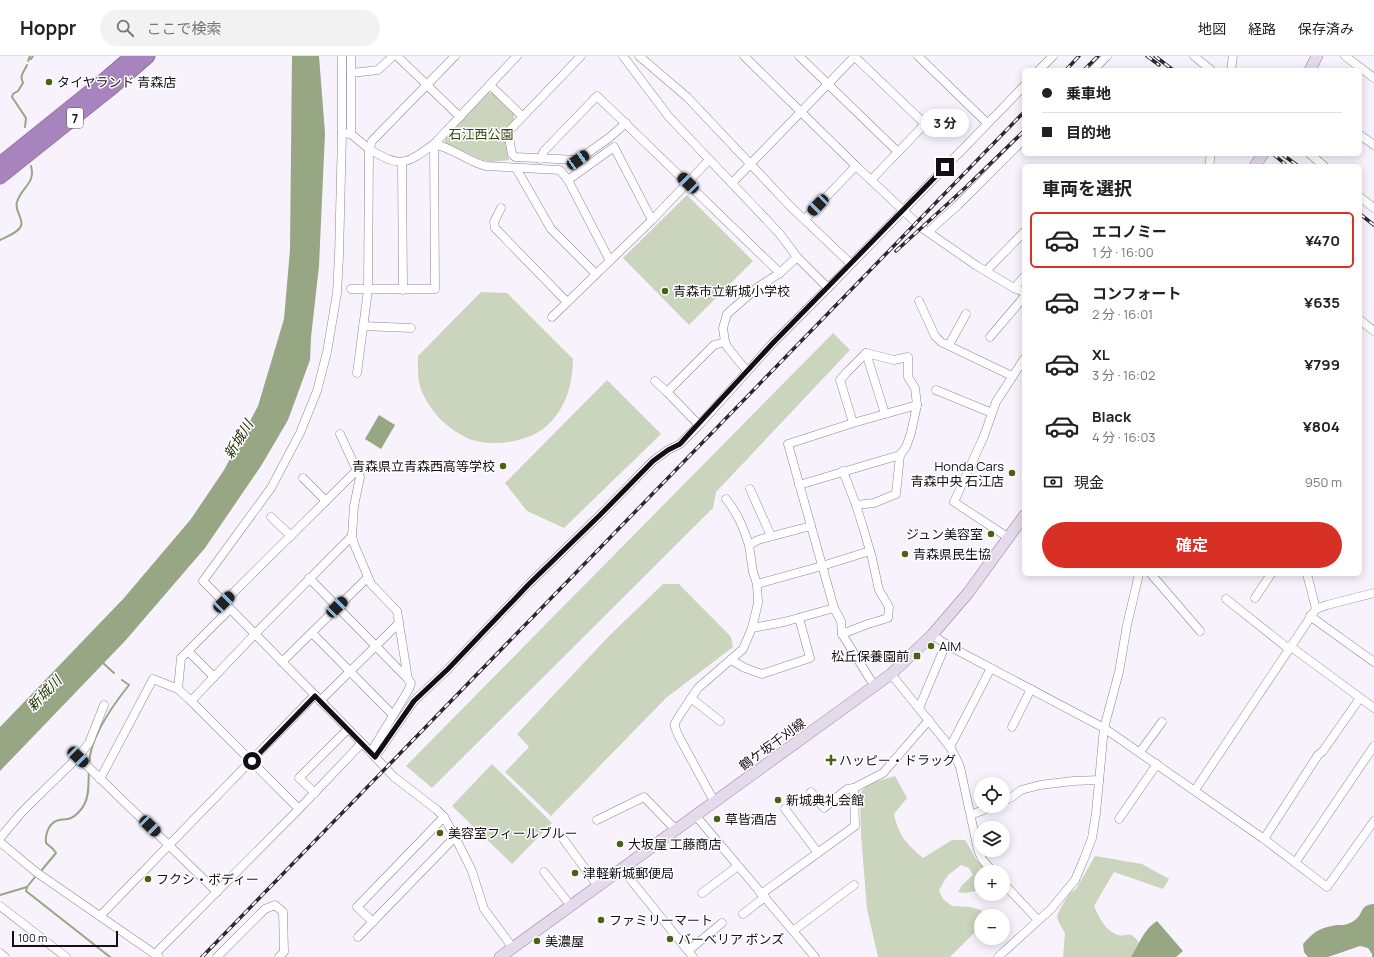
<!DOCTYPE html>
<html lang="ja">
<meta charset="utf-8">
<style>
body{margin:0;font-family:Manrope,"Noto Sans JP",sans-serif;background:#f2f2f2;color:#222;height:100vh;display:flex;flex-direction:column;font-size:15px;white-space:nowrap}
*{box-sizing:border-box;margin:0}
p{font-size:13px;color:#767676}
.icon{flex:none;width:22px;height:22px;fill:none;stroke:currentColor;stroke-width:2;stroke-linecap:round;stroke-linejoin:round}
.map{position:relative;flex:1;overflow:hidden}
.side{position:absolute;left:1022px;top:108px;width:340px;height:412px;display:flex;flex-direction:column;background:#fff;border-radius:6px;box-shadow:0 2px 10px #0003}
.side>*{flex:none}
.banner{position:absolute;left:1022px;top:12px;width:340px;height:88px;border-radius:6px;box-shadow:0 2px 10px #0003;display:grid;align-content:center;height:88px;padding:0 20px;background:#fff}
.tools{position:absolute;left:974px;top:721px;display:grid;gap:8px}
.tools a{display:grid;place-items:center;width:36px;height:36px;border-radius:50%;background:#fff;box-shadow:0 2px 10px #0003;font-size:20px}
.scale{position:absolute;left:12px;bottom:10px;width:106px;box-sizing:border-box;padding-left:4px;border:2px solid #130f15;border-top:0;font-size:11px;line-height:14px;white-space:nowrap;color:#130f15;-webkit-text-stroke:3px #fff;paint-order:stroke}
.end{position:absolute;width:18px;height:18px;margin:-9px;border:5px solid #130f15;background:#fff;box-shadow:0 0 0 2px #fff}
.from{border-radius:50%}
.bubble{position:absolute;height:28px;border-radius:14px;background:#fff;box-shadow:0 2px 10px #0003;font-size:13px;font-weight:700;line-height:28px;text-align:center}
.car{position:absolute;width:12px;height:24px;margin:-12px -6px;border-radius:5px;box-shadow:0 0 3px 1px #0007;background:linear-gradient(#222 24%,#8ab4d8 0 40%,#222 0 76%,#8ab4d8 0 86%,#222 0)}
.banner b{display:flex;align-items:center;gap:14px;height:38px;font-size:15px}
.banner b+b{border-top:1px solid #e0e0e0}
.banner i{width:10px;height:10px;background:#222}
ul{padding:0;list-style:none}
li{display:flex;align-items:center;gap:12px;height:56px;margin:0 8px 6px;padding:0 12px;border:2px solid transparent;border-radius:6px}
li div{flex:1}
li b{display:block;font-size:15px}
li em{font-style:normal;font-weight:700}
li.current{border-color:#d93025}
li>.icon{width:36px;height:36px;stroke-width:1.5}
h2{padding:0 20px;font-size:18px;line-height:48px}
.pay{display:flex;align-items:center;gap:10px;height:44px;padding:0 20px;font-size:15px}
.pay p{margin-inline-start:auto}
.button{display:flex;gap:8px;margin-top:auto;padding:8px 20px}
.button a{flex:1;height:46px;border-radius:24px;background:#d93025;color:#fff;font-size:16px;font-weight:700;line-height:46px;text-align:center}
header{display:flex;align-items:center;gap:24px;box-sizing:border-box;height:56px;padding:0 20px;background:#fff;border-bottom:1px solid #e0e0e0}
header strong{font-size:19px}
nav{display:flex;gap:22px;margin-inline-start:auto;font-size:14px}
.search{width:280px;height:36px;background:#f2f2f2;display:flex;align-items:center;gap:10px;box-sizing:border-box;padding:0 14px;border-radius:22px;color:#767676;font-size:15px}
.map>svg:first-child{display:block}
.green{fill:#cbd5be}
.water{fill:#97a683}
.lines{fill:none;stroke-linecap:round;stroke-linejoin:round}
.stream{stroke:#97a683;stroke-width:2}
.street-casing{stroke:#8f8596;stroke-width:9}
.secondary-casing{stroke:#8f8596;stroke-width:12}
.highway-casing{stroke:#735b82;stroke-width:15}
.street{stroke:#fff;stroke-width:8}
.secondary{stroke:#e5daeb;stroke-width:11}
.highway{stroke:#a784bd;stroke-width:14}
.rail-casing{stroke:#2c282e;stroke-width:3.5}
.rail{stroke:#fff;stroke-width:2;stroke-dasharray:6;stroke-linecap:butt}
.route{stroke:#130f15;stroke-width:5}
.poi-dot{fill:#486211;stroke:#fff;stroke-width:1.5}
.labels{text-anchor:middle;dominant-baseline:central;stroke-width:3;stroke-linejoin:round;paint-order:stroke}
.shield{fill:#fff;stroke:#5a575b;stroke-width:1}
.shield-label{font-size:12px;font-weight:bold;fill:#130f15}
.poi-label{font-size:13px;fill:#130f15;stroke:#fff;text-anchor:start}
.park-label{font-size:13px;fill:#344610;stroke:#fff}
.street-label{font-size:13px;fill:#130f15;stroke:#fff}
.water-label{font-size:14px;font-style:italic;fill:#212f06;stroke:#fff}
</style>
<header>
<strong>Hoppr</strong>
<div class="search"><svg class="icon" aria-label="search" viewBox="0 0 24 24"><circle cx="10" cy="10" r="6"/><path d="M15 15l6 6"/></svg>ここで検索</div>
<nav><a>地図</a><a>経路</a><a>保存済み</a></nav>
</header>
<div class="map">
<svg width="1374" height="901" viewBox="0 0 1374 901">
<rect width="100%" height="100%" fill="#f8f2fd"/>
<g class="green">
<path d="M487,37H493L514,57V64L504,74L509,104L491,106L480,103L445,87V80Z"/>
<path d="M687,139L753,205L689,269L623,202Z"/>
<path d="M481,236L507,237L573,303C573,329 565,356 543,373C524,387 487,392 465,381C447,372 431,356 423,338C417,327 418,312 418,300Z"/>
<path d="M833,277L850,294L716,436L713,452L432,732L406,710Z"/>
<path d="M607,324L661,378L564,472L527,455L505,427Z"/>
<path d="M663,528H679L731,581L733,591L666,642L551,760L505,716L529,691L517,678L608,581Z"/>
<path d="M492,708L552,767L512,808L452,750Z"/>
<path d="M895,720L907,742L894,758C899,780 906,787 923,802L952,784H965L976,803L987,816H981V834L965,837L958,836L962,829L973,819L969,812L961,809L948,819L939,834L943,843L952,850L970,851L981,854L984,860H981V870L950,901H878L867,853L861,779L860,737L868,728Z"/>
<path d="M1095,800L1142,808L1169,823L1163,833L1114,816L1094,850C1099,861 1105,875 1118,879C1128,882 1129,872 1139,887L1131,901H1063L1065,877L1059,867L1057,860L1061,851L1070,837L1076,833Z"/>
</g>
<g class="water">
<path d="M292,0H319L325,77L319,210L311,281L310,304L288,364L261,410L205,492L125,585L0,715V671L124,542L191,463L224,414L258,350L284,263L290,194Z"/>
<path d="M379,359L395,369L381,393L365,383Z"/>
<path d="M1374,848V901H1372V898L1368,892L1360,890L1328,901H1308L1304,896L1303,888C1315,875 1319,872 1337,869C1342,869 1347,869 1352,866C1365,859 1358,849 1374,848Z"/>
<path d="M1157,865L1183,895L1176,901H1131C1139,888 1144,873 1157,865Z"/>
</g>
<g class="lines">
<g class="stream">
<path d="M29,3H31L33,0"/>
<path d="M28,5L30,0"/>
<path d="M25,71L26,62L12,41L13,38L18,35L23,27C19,19 24,16 27,9"/>
<path d="M0,184C6,181 18,177 21,170C24,162 14,155 17,146C21,131 36,128 31,110"/>
<path d="M103,607L114,617"/>
<path d="M89,708C90,682 113,649 129,629L122,624"/>
<path d="M41,815L56,797L53,793L46,787C45,778 49,766 59,764C62,763 67,764 71,762C76,760 82,753 84,749C90,739 88,725 89,714"/>
<path d="M35,821L27,831L26,835L110,901"/>
<path d="M0,839L27,831"/>
</g>
<defs>
<g id="street">
<path d="M397,0L460,61"/>
<path d="M455,0L372,85L369,93L351,78L342,77L339,200L337,237L327,296L317,335L300,377L271,432L203,525L362,687L394,721L437,754L444,761L455,781L472,815L484,853L513,892"/>
<path d="M581,0L508,76L512,98L515,101L578,104L610,81L626,67"/>
<path d="M623,0L669,61L779,177L797,201L828,232"/>
<path d="M639,0L687,41L790,150L851,208"/>
<path d="M744,0L856,110L922,172L977,210L1014,232L1024,236"/>
<path d="M799,0L898,96"/>
<path d="M854,0L925,68L871,124"/>
<path d="M918,0L987,67"/>
<path d="M1194,0L1211,14"/>
<path d="M1345,0L1374,22"/>
<path d="M1039,14L1053,0"/>
<path d="M1093,14L1107,0"/>
<path d="M1231,14L1233,0"/>
<path d="M351,17L378,14L393,0"/>
<path d="M490,29L522,60"/>
<path d="M342,77V0"/>
<path d="M351,78V0"/>
<path d="M1360,79L1374,89"/>
<path d="M369,93C401,112 405,109 434,88C453,92 468,106 486,110L560,114L568,124L610,205"/>
<path d="M1310,98L1324,110"/>
<path d="M540,103L544,95L597,40L780,217"/>
<path d="M402,107L403,234"/>
<path d="M1209,110L1211,98"/>
<path d="M516,112L551,173L596,218"/>
<path d="M568,124L614,91L652,164"/>
<path d="M732,127L855,0"/>
<path d="M1360,141L1374,152"/>
<path d="M501,152L494,166L495,172L567,246"/>
<path d="M805,163L856,110"/>
<path d="M928,176L958,149L1024,83"/>
<path d="M986,215L1024,176"/>
<path d="M1014,232L1024,221"/>
<path d="M351,233H435L434,88L517,0"/>
<path d="M919,245L935,280L941,286L1012,320"/>
<path d="M552,261L652,164L709,104"/>
<path d="M1360,264L1374,275"/>
<path d="M363,270L411,272"/>
<path d="M990,281L1024,241"/>
<path d="M725,286L728,292L747,315"/>
<path d="M949,289L966,258"/>
<path d="M866,297L885,358"/>
<path d="M357,317L368,234L369,93"/>
<path d="M655,325L667,336"/>
<path d="M936,334L992,357"/>
<path d="M853,367L840,324L847,316L866,297L894,304L908,301V321L915,332L917,349L911,377L906,391L900,399L896,438L874,447L856,449"/>
<path d="M699,369L667,336L714,289L725,286L723,272L727,258L758,231L780,217L797,201"/>
<path d="M340,378L360,421L354,450L352,480L354,488L371,528L397,555L408,623"/>
<path d="M303,422L326,445"/>
<path d="M799,429L900,399"/>
<path d="M750,433L771,480"/>
<path d="M726,443C738,458 743,471 749,489"/>
<path d="M271,461L291,480"/>
<path d="M1009,482L954,446L984,380L996,346L1024,303"/>
<path d="M1151,518L1200,575"/>
<path d="M1307,518L1316,553"/>
<path d="M309,522L408,623L411,627L409,633L371,696"/>
<path d="M757,528L822,510L870,495"/>
<path d="M1255,542L1271,518"/>
<path d="M1226,543L1289,593"/>
<path d="M224,546L357,414"/>
<path d="M1310,560L1374,606"/>
<path d="M752,572L784,566L834,552"/>
<path d="M312,577L393,659"/>
<path d="M842,578L868,568L888,562L889,551L879,534L872,502L863,471L856,449L843,415"/>
<path d="M932,579L949,590L1104,672L1264,783L1327,831L1374,765"/>
<path d="M1290,590L1374,652"/>
<path d="M188,595L214,621"/>
<path d="M731,604L745,612L762,618L810,602L799,562"/>
<path d="M282,606L368,521"/>
<path d="M891,618L950,691L957,704L960,711L978,794L982,803L993,816"/>
<path d="M875,631L842,578L841,565L834,552L788,388L853,367L917,349"/>
<path d="M691,642L720,665"/>
<path d="M191,645L178,633L181,602L230,553"/>
<path d="M320,645L399,567"/>
<path d="M919,652L946,588"/>
<path d="M1012,671L1031,633"/>
<path d="M950,691L991,612"/>
<path d="M1140,696L1162,666"/>
<path d="M78,701L217,836"/>
<path d="M375,701L414,645L448,613L529,528L600,459L653,405L668,394L680,388L699,369L772,288L828,232L1024,30"/>
<path d="M100,723L153,623L178,633"/>
<path d="M1195,734L1316,553L1327,549L1374,537"/>
<path d="M811,736L824,752L847,733L854,732L883,717L929,664"/>
<path d="M315,737L299,722L348,673"/>
<path d="M1003,745L1012,741L1021,734L1040,729L1073,725L1099,724"/>
<path d="M715,747L678,679L675,671V667L681,657L698,632L743,593L752,572L758,547L757,528L753,516L749,489L758,484L811,470"/>
<path d="M299,753L191,645L255,578L352,480"/>
<path d="M785,753L818,797"/>
<path d="M971,759L993,750"/>
<path d="M696,760L815,901"/>
<path d="M1119,763L1157,708"/>
<path d="M597,764L644,741L676,774"/>
<path d="M0,782L22,756L78,701L89,687L104,649"/>
<path d="M1264,783L1318,699L1323,695L1360,642"/>
<path d="M564,784L598,830"/>
<path d="M0,786L36,816L159,901"/>
<path d="M1295,807L1374,690"/>
<path d="M622,813L693,901"/>
<path d="M544,816L571,850"/>
<path d="M1003,827L1038,864"/>
<path d="M702,837L738,810"/>
<path d="M761,838L855,770L854,732"/>
<path d="M0,850L66,901"/>
<path d="M743,858L765,841"/>
<path d="M100,860L315,639"/>
<path d="M373,866L357,851L444,761"/>
<path d="M793,875L854,829"/>
<path d="M358,881L455,781"/>
<path d="M688,895L722,867"/>
<path d="M0,897L5,901"/>
<path d="M155,898L299,753L362,687"/>
<path d="M217,901L265,853L275,849L283,856L284,896L279,901"/>
<path d="M998,901L1051,853L1075,824L1084,803L1092,782L1096,757L1104,672L1119,616L1127,569L1139,518"/>
</g>
<g id="secondary">
<path d="M1310,14L1317,0"/>
<path d="M1255,110L1263,98"/>
<path d="M500,901L891,618L932,579L968,537L1024,460"/>
</g>
<g id="highway">
<path d="M0,108L102,26L132,0"/>
<path d="M0,121L109,34L148,0"/>
</g>
</defs>
<use href="#street" class="street-casing"/>
<use href="#secondary" class="secondary-casing"/>
<use href="#highway" class="highway-casing"/>
<use href="#street" class="street"/>
<use href="#secondary" class="secondary"/>
<use href="#highway" class="highway"/>
<defs>
<g id="rail">
<path d="M1147,0L1159,9"/>
<path d="M1155,0L1173,14"/>
<path d="M1066,14L1079,0"/>
<path d="M1084,14L1098,0"/>
<path d="M1273,98L1285,108"/>
<path d="M1282,98L1298,110"/>
<path d="M1360,158L1374,169"/>
<path d="M896,195L966,131L1024,75"/>
<path d="M202,901L1024,56"/>
</g>
</defs>
<use href="#rail" class="rail-casing"/>
<use href="#rail" class="rail"/>
</g>
<g class="lines">
<path class="route" d="M252,705L315,640L375,701L414,645L448,613L529,528L600,459L653,405L668,394L680,388L689,378L772,288L945,111"/>
</g>
<g class="poi-dot">
<circle cx="49" cy="26" r="4"/>
<circle cx="665" cy="235" r="4"/>
<circle cx="503" cy="410" r="4"/>
<circle cx="1012" cy="417" r="4"/>
<circle cx="991" cy="478" r="4"/>
<circle cx="905" cy="498" r="4"/>
<circle cx="931" cy="590" r="4"/>
<rect x="913" y="596" width="8" height="8" rx="2"/>
<path d="M829 698h4v4h4v4h-4v4h-4v-4h-4v-4h4z"/>
<circle cx="778" cy="744" r="4"/>
<circle cx="717" cy="763" r="4"/>
<circle cx="440" cy="777" r="4"/>
<circle cx="620" cy="788" r="4"/>
<circle cx="575" cy="817" r="4"/>
<circle cx="148" cy="823" r="4"/>
<circle cx="601" cy="864" r="4"/>
<circle cx="670" cy="883" r="4"/>
<circle cx="537" cy="885" r="4"/>
</g>
<g class="labels">
<rect class="shield" x="67" y="52" width="16" height="20" rx="3"/>
<g class="shield-label">
<text x="75" y="62">7</text>
</g>
<g class="poi-label">
<text x="57" y="26">タイヤランド 青森店</text>
<text x="673" y="235">青森市立新城小学校</text>
<text x="495" y="410" text-anchor="end">青森県立青森西高等学校</text>
<text x="1004" y="410" text-anchor="end">Honda Cars<tspan x="1004" dy="15">青森中央 石江店</tspan></text>
<text x="983" y="478" text-anchor="end">ジュン美容室</text>
<text x="913" y="498">青森県民生協</text>
<text x="939" y="590">AIM</text>
<text x="909" y="600" text-anchor="end">松丘保養園前</text>
<text x="839" y="704">ハッピー・ドラッグ</text>
<text x="786" y="744">新城典礼会館</text>
<text x="725" y="763">草皆酒店</text>
<text x="448" y="777">美容室フィールブルー</text>
<text x="628" y="788">大坂屋 工藤商店</text>
<text x="583" y="817">津軽新城郵便局</text>
<text x="156" y="823">フクシ・ボディー</text>
<text x="609" y="864">ファミリーマート</text>
<text x="678" y="883">バーべリア ボンズ</text>
<text x="545" y="885">美濃屋</text>
</g>
<g class="park-label">
<text x="481" y="78">石江西公園</text>
</g>
<g class="street-label">
<text transform="translate(772 688) rotate(-36)">鶴ケ坂千刈線</text>
</g>
<g class="water-label">
<text transform="translate(238 383) rotate(-58)">新城川</text>
<text transform="translate(44 637) rotate(-46)">新城川</text>
</g>
</g>
</svg>
<div class="tools">
<a><svg class="icon" aria-label="locate" viewBox="0 0 24 24"><circle cx="12" cy="12" r="6"/><path d="M12 2v4M12 18v4M2 12h4M18 12h4"/></svg></a>
<a><svg class="icon" aria-label="layers" viewBox="0 0 24 24"><path d="M12 4l9 5-9 5-9-5zM3 14l9 5 9-5"/></svg></a>
<a>+</a>
<a>−</a>
</div>
<div class="scale">100 m</div>
<i class="end from" style="left:252px;top:705px"></i>
<i class="end" style="left:945px;top:111px"></i>
<div class="bubble" style="left:921px;top:53px;width:48px">3 分</div>
<i class="car" style="left:578px;top:104px;rotate:56deg"></i>
<i class="car" style="left:688px;top:127px;rotate:314deg"></i>
<i class="car" style="left:818px;top:149px;rotate:224deg"></i>
<i class="car" style="left:224px;top:546px;rotate:45deg"></i>
<i class="car" style="left:337px;top:551px;rotate:46deg"></i>
<i class="car" style="left:78px;top:701px;rotate:134deg"></i>
<i class="car" style="left:150px;top:770px;rotate:134deg"></i>
<div class="banner">
<b><i class="from"></i>乗車地</b>
<b><i></i>目的地</b>
</div>
<section class="side">
<h2>車両を選択</h2>
<ul>
<li class="current"><svg class="icon" aria-label="car" viewBox="0 0 24 24"><path d="M5 17H2v-5l4-1 3-4h7l3 4 3 1v5h-3M9 17h6M6 11h13"/><circle cx="7" cy="17" r="2"/><circle cx="17" cy="17" r="2"/></svg><div><b>エコノミー</b><p>1 分 · 16:00</p></div><em>¥470</em></li>
<li><svg class="icon" aria-label="car" viewBox="0 0 24 24"><path d="M5 17H2v-5l4-1 3-4h7l3 4 3 1v5h-3M9 17h6M6 11h13"/><circle cx="7" cy="17" r="2"/><circle cx="17" cy="17" r="2"/></svg><div><b>コンフォート</b><p>2 分 · 16:01</p></div><em>¥635</em></li>
<li><svg class="icon" aria-label="car" viewBox="0 0 24 24"><path d="M5 17H2v-5l4-1 3-4h7l3 4 3 1v5h-3M9 17h6M6 11h13"/><circle cx="7" cy="17" r="2"/><circle cx="17" cy="17" r="2"/></svg><div><b>XL</b><p>3 分 · 16:02</p></div><em>¥799</em></li>
<li><svg class="icon" aria-label="car" viewBox="0 0 24 24"><path d="M5 17H2v-5l4-1 3-4h7l3 4 3 1v5h-3M9 17h6M6 11h13"/><circle cx="7" cy="17" r="2"/><circle cx="17" cy="17" r="2"/></svg><div><b>Black</b><p>4 分 · 16:03</p></div><em>¥804</em></li>
</ul>
<div class="pay"><svg class="icon" aria-label="cash" viewBox="0 0 24 24"><path d="M3 7h18v10H3z"/><circle cx="12" cy="12" r="2"/></svg>現金<p>950 m</p></div>
<div class="button"><a>確定</a></div>
</section>
</div>
